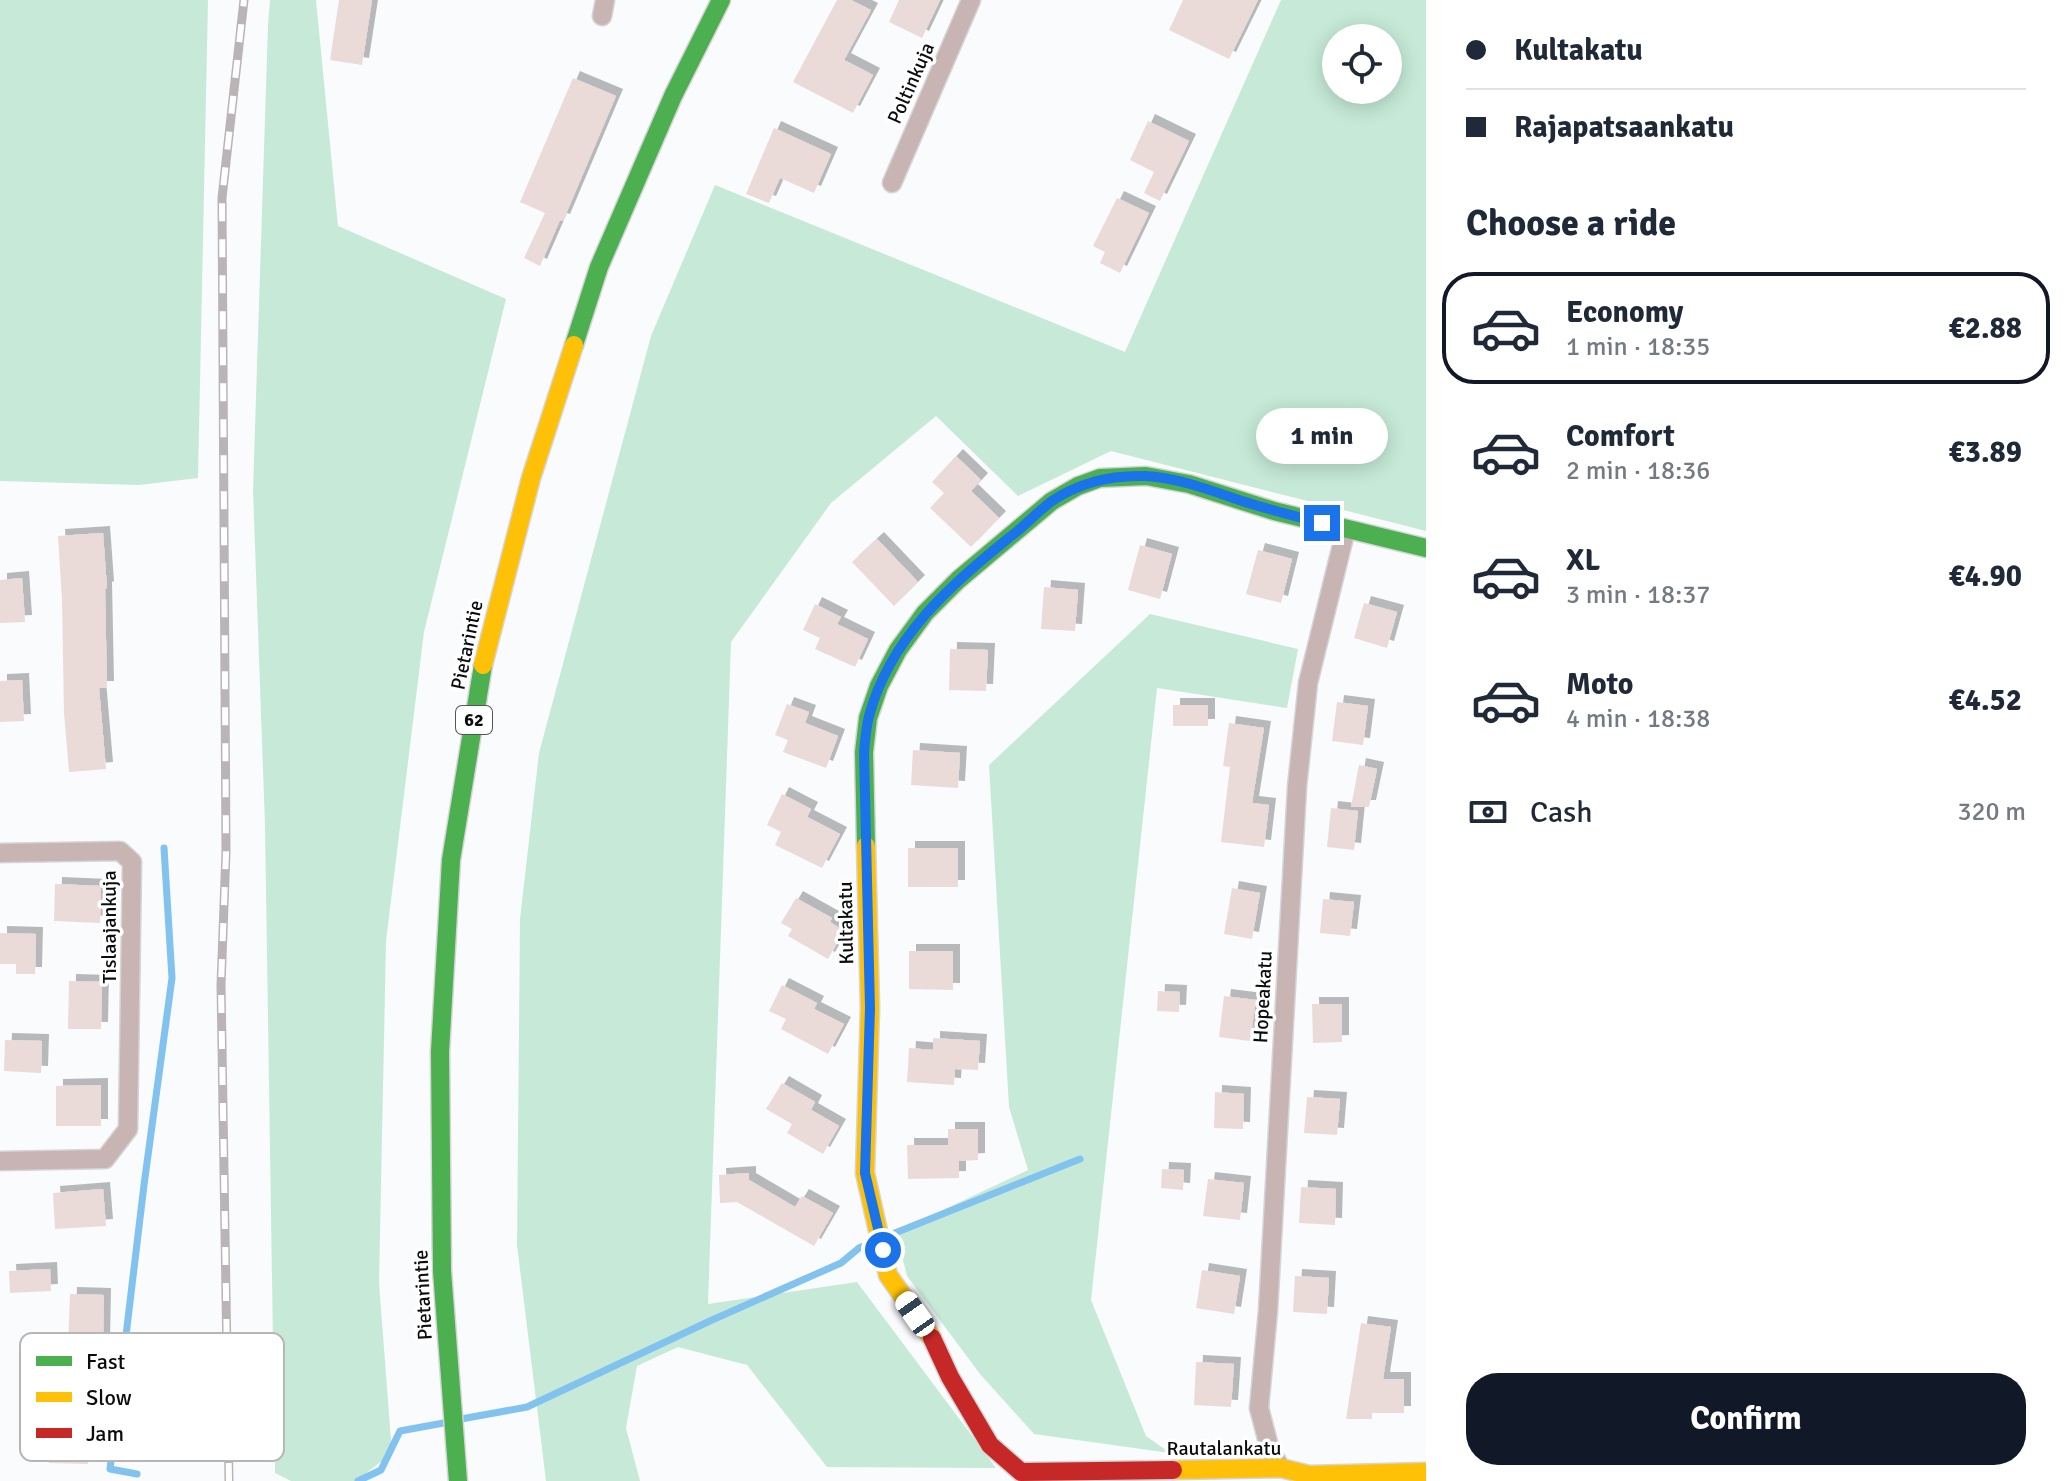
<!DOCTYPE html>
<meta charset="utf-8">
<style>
body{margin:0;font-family:Signika,sans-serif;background:#f2f2f3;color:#1f2937;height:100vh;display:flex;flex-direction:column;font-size:30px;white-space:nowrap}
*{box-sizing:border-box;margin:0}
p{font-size:26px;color:#747a83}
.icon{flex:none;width:44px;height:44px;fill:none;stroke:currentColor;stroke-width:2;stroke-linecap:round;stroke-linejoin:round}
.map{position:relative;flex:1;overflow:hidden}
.sheet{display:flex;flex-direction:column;background:#fff;width:640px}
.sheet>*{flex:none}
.banner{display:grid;align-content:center;height:176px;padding:0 40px;background:#fff}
.controls{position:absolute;left:1322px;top:24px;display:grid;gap:16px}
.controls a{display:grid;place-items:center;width:80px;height:80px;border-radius:50%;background:#fff;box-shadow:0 4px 20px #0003;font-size:40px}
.end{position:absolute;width:36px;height:36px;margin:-18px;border:10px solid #1a73e8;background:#fff;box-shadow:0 0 0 4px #fff}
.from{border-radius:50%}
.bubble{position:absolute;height:56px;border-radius:28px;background:#fff;box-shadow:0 4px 20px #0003;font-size:26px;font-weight:700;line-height:56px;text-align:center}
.car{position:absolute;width:24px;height:48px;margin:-24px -12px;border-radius:10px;box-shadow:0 0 6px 2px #0007;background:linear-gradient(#fff 24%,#345 0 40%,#fff 0 76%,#345 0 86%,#fff 0)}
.banner b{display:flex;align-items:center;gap:28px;height:76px;font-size:30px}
.banner b+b{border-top:2px solid #e0e1e3}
.banner i{width:20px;height:20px;background:#1f2937}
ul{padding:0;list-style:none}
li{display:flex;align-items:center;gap:24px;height:112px;margin:0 16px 12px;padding:0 24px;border:4px solid transparent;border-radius:32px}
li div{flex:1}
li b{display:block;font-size:30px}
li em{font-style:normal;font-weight:700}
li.selected{border-color:#111827}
li>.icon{width:72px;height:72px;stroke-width:1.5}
h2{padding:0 40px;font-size:36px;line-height:96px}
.pay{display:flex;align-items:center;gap:20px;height:88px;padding:0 40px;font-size:30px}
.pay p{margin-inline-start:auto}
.button{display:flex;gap:16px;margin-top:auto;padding:16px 40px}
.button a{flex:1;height:92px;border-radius:32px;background:#111827;color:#fff;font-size:32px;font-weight:700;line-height:92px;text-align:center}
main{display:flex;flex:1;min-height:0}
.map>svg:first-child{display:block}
.green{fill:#c6ead7;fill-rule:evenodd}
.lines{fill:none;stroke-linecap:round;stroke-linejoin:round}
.stream{stroke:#81c2ef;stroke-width:7}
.building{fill:#eadbd9;filter:url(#shadow)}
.street-casing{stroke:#d5d5d6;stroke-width:21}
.fast-casing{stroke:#d5d5d6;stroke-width:21}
.slow-casing{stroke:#d5d5d6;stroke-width:21}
.jam-casing{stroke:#d5d5d6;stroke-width:21}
.street{stroke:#c9b4b4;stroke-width:18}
.fast{stroke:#4caf50;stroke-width:18}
.slow{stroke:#ffc107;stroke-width:18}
.jam{stroke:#c62828;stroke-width:18}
.rail-casing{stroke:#bbb4b6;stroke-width:9}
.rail{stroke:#fff;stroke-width:6;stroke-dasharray:18;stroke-linecap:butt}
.route{stroke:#1a73e8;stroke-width:10}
.labels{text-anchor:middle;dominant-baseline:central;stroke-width:7;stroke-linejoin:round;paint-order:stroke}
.shield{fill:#fff;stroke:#545556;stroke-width:2}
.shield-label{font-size:18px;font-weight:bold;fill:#0b0c0d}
.street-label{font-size:20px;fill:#0b0c0d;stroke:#fff}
.key{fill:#fff;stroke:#b6b6b6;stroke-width:2}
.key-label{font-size:22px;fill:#0b0c0d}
</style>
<main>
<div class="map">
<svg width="1426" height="1481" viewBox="0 0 1426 1481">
<defs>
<filter id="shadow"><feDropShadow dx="7" dy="-7" stdDeviation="0" flood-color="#0004"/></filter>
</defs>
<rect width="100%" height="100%" fill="#fafbfd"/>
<g class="green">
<path d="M0,0H208L198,478L139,485L0,481Z"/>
<path d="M270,0H316L338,226L506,299L424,632L386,941L379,1283L392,1453L356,1481H291L275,1473L265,825L253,490L268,25Z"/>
<path d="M1281,0H1426V531L1111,451L1018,496L936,416L831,503L731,642L708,1304L857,1282L996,1468L827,1467L747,1365L678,1347L637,1366L626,1428L640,1481H546L517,1245L520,919L539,753L651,336L715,185L1125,352ZM1336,38H1388V90H1336Z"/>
<path d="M1150,614L1298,649L1287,708L1157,688L1091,1300L1146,1436L1170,1453L1034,1434L980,1374L907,1276L896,1232L1028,1170L1009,1107L989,765Z"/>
</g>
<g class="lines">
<g class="stream">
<path d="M885,1237L1080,1159"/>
<path d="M461,1419L527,1407L712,1320L841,1263L859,1248L873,1242"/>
<path d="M137,1474L110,1469L144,1185L172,978L164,848"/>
<path d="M358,1481L381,1470L400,1431L449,1422"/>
</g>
</g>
<g class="building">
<path d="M339,0H372L362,65L330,60Z"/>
<path d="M837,0H851L871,10L844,60L873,75L853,113L793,82Z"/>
<path d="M899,0H940L922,38L889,22Z"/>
<path d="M1183,0H1258L1229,59L1169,30Z"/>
<path d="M573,78L616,96L563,221L560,220L540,266L524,258L545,213L520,202Z"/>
<path d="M1148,121L1189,141L1160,201L1144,193L1154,172L1130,160Z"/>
<path d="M774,128L831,154L814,193L780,178L769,203L746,194Z"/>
<path d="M1117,198L1149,213L1120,273L1100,263L1105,252L1093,246Z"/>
<path d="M956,456L981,480L971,491L999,518L971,547L930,508L944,493L932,482Z"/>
<path d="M103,533L107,588L105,589L107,688H99L106,769L69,772L64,713L62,600L58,536Z"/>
<path d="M877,539L918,582L894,606L852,562Z"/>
<path d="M1140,545L1172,554L1160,599L1128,590Z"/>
<path d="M1258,550L1292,559L1281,603L1246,594Z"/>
<path d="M22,578L25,622L0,623V580Z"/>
<path d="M1044,587L1078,590L1075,631L1041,629Z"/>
<path d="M1364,603L1397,612L1387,648L1354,638Z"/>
<path d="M815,604L841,617L837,624L868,639L855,667L815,649L820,638L803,630Z"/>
<path d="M950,649L988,650L986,691L949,690Z"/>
<path d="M22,680L24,721L0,722V681Z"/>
<path d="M1337,702L1368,706L1363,745L1332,741Z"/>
<path d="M787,704L809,712L805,723L838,736L826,768L783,752L788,740L775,735Z"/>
<rect x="1173" y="705" width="35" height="21"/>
<path d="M1229,723L1264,728L1252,803L1269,805L1264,847L1221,842L1230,767L1223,766Z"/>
<path d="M913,750L960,753L958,788L911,785Z"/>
<path d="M1359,765L1377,769L1369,807H1351Z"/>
<path d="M782,794L811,809L807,817L840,834L822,868L775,845L781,832L767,825Z"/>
<path d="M1331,808L1358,811L1354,850L1327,847Z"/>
<rect x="908" y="848" width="50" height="39"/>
<path d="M55,884L101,886L100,923L54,921Z"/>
<path d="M1232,888L1260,893L1252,939L1224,934Z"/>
<path d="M796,898L832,918L830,922L844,931L828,959L788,936L792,929L781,923Z"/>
<path d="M1323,899L1354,902L1350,936L1320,933Z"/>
<path d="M0,933L36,934L35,974H16V964H0Z"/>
<path d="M909,951H953V990L909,989Z"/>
<path d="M69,981L102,982L101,1029H68Z"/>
<path d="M782,985L817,1003L814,1009L844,1024L828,1054L781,1029L786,1019L769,1011Z"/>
<path d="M1158,991L1180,992L1179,1012L1157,1011Z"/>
<path d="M1224,996L1256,1000L1250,1041L1219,1037Z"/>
<path d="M1312,1004H1342V1042L1313,1043Z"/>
<path d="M933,1038L980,1041L978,1070L955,1069L954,1085L907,1082L909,1048L933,1050Z"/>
<path d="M5,1040L42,1041L41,1073L4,1071Z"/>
<path d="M782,1083L815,1102L811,1110L839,1126L823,1154L787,1133L792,1124L766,1109Z"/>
<path d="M101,1085V1126H56V1086Z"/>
<path d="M1215,1092L1244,1094L1243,1129L1214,1128Z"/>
<path d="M1307,1097L1340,1099L1337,1135L1304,1133Z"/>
<path d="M948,1129H978V1160L959,1161V1178L908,1179L907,1145H948Z"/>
<path d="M1162,1169L1184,1170L1183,1190L1161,1188Z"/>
<path d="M749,1173V1180L795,1207L802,1196L833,1213L814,1246L737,1202L720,1203L719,1175Z"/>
<path d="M1208,1179L1244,1183L1240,1220L1203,1216Z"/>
<path d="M1301,1187L1336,1189L1335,1225L1299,1223Z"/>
<path d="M103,1189L106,1226L55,1229L53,1193Z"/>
<path d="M50,1269L51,1291L10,1293L9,1271Z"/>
<path d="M1202,1270L1240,1276L1234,1314L1196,1308Z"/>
<path d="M1295,1276L1329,1278L1327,1314L1293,1312Z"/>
<path d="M70,1294L104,1295L103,1347L68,1346Z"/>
<path d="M1361,1323L1391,1327L1383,1379H1404V1413H1372V1419H1346Z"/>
<path d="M1196,1362L1234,1364L1231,1407L1194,1405Z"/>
<path d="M51,1414L89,1416L88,1464L49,1463Z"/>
</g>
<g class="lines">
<defs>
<g id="street">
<path d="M602,16L605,0"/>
<path d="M892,183L971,0"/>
<path d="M0,853L120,851L132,862L128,1129L105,1159L0,1161"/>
<path d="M1281,1468L1270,1450L1259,1408L1268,1311L1297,787L1308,683L1346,529"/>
</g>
<g id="fast">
<path d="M574,345L599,267L673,96L721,0"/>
<path d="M866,846L864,752L868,718L879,686L898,650L925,613L958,580L1052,501L1078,486L1100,478L1146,476L1189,484L1274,511L1426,548"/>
<path d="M458,1481L442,1271L440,1052L451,860L483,665"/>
</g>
<g id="slow">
<path d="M483,665L531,478L574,345"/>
<path d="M866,846L870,1008L865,1173L888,1275L932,1338"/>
<path d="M1173,1470L1281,1468L1309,1475L1426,1472"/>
</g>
<path id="jam" d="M932,1338L950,1377L990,1445L1021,1472L1173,1470"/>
</defs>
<use href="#street" class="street-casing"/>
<use href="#fast" class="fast-casing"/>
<use href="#slow" class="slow-casing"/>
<use href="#jam" class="jam-casing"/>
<use href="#street" class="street"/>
<use href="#fast" class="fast"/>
<use href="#slow" class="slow"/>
<use href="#jam" class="jam"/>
<defs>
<path id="rail" d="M229,1481L221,985L226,852L222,198L244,0"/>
</defs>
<use href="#rail" class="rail-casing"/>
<use href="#rail" class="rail"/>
</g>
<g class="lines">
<path class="route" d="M883,1250L865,1173L870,1008L864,752C865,740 866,728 869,716C890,638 950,585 1010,537C1025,526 1037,512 1052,501C1080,482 1111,475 1145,476C1175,477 1210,490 1239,500C1266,509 1294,516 1322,523"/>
</g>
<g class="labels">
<rect class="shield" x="456" y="706" width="36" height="28" rx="6"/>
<g class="shield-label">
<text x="474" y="720">62</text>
</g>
<g class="street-label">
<text transform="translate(911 83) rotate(-66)">Poltinkuja</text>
<text transform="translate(467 645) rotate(-78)">Pietarintie</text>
<text transform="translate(846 923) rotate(-91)">Kultakatu</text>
<text transform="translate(109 927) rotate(-90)">Tislaajankuja</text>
<text transform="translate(1263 997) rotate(-87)">Hopeakatu</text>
<text transform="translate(423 1295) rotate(-93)">Pietarintie</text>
<text x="1224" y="1448">Rautalankatu</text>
</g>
</g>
<rect x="20" y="1333" width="264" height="128" rx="12" class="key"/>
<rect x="36" y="1356" width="36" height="10" fill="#4caf50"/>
<rect x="36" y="1392" width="36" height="10" fill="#ffc107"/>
<rect x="36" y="1428" width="36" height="10" fill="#c62828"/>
<g class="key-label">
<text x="86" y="1369">Fast</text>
<text x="86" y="1405">Slow</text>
<text x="86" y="1441">Jam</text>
</g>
</svg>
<div class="controls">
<a><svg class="icon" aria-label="locate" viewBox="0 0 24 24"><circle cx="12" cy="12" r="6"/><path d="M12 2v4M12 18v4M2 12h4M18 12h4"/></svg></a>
</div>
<i class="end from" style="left:883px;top:1250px"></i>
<i class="end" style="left:1322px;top:523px"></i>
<div class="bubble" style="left:1256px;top:408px;width:132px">1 min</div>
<i class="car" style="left:915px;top:1314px;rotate:325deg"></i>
</div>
<section class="sheet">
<div class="banner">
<b><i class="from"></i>Kultakatu</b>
<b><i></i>Rajapatsaankatu</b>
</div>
<h2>Choose a ride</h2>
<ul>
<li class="selected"><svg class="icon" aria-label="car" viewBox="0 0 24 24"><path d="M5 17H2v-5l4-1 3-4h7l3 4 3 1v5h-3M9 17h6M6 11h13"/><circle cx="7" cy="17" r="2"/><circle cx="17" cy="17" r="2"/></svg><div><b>Economy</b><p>1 min · 18:35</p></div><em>€2.88</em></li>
<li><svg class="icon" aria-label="car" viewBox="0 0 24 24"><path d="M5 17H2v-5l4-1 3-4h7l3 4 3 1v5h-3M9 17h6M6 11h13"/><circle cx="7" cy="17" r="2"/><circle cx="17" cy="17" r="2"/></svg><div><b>Comfort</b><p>2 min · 18:36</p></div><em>€3.89</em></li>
<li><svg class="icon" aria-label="car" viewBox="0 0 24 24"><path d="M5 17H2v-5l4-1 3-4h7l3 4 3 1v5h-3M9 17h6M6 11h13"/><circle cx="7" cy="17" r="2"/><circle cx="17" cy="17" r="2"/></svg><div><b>XL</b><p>3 min · 18:37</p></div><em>€4.90</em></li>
<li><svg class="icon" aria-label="car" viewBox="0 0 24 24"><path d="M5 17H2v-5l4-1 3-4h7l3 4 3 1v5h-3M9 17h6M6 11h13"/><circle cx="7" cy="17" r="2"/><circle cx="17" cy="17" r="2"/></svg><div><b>Moto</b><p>4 min · 18:38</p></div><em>€4.52</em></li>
</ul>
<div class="pay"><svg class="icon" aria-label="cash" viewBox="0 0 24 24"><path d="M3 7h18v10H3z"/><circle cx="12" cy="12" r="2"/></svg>Cash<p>320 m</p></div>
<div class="button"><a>Confirm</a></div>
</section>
</main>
